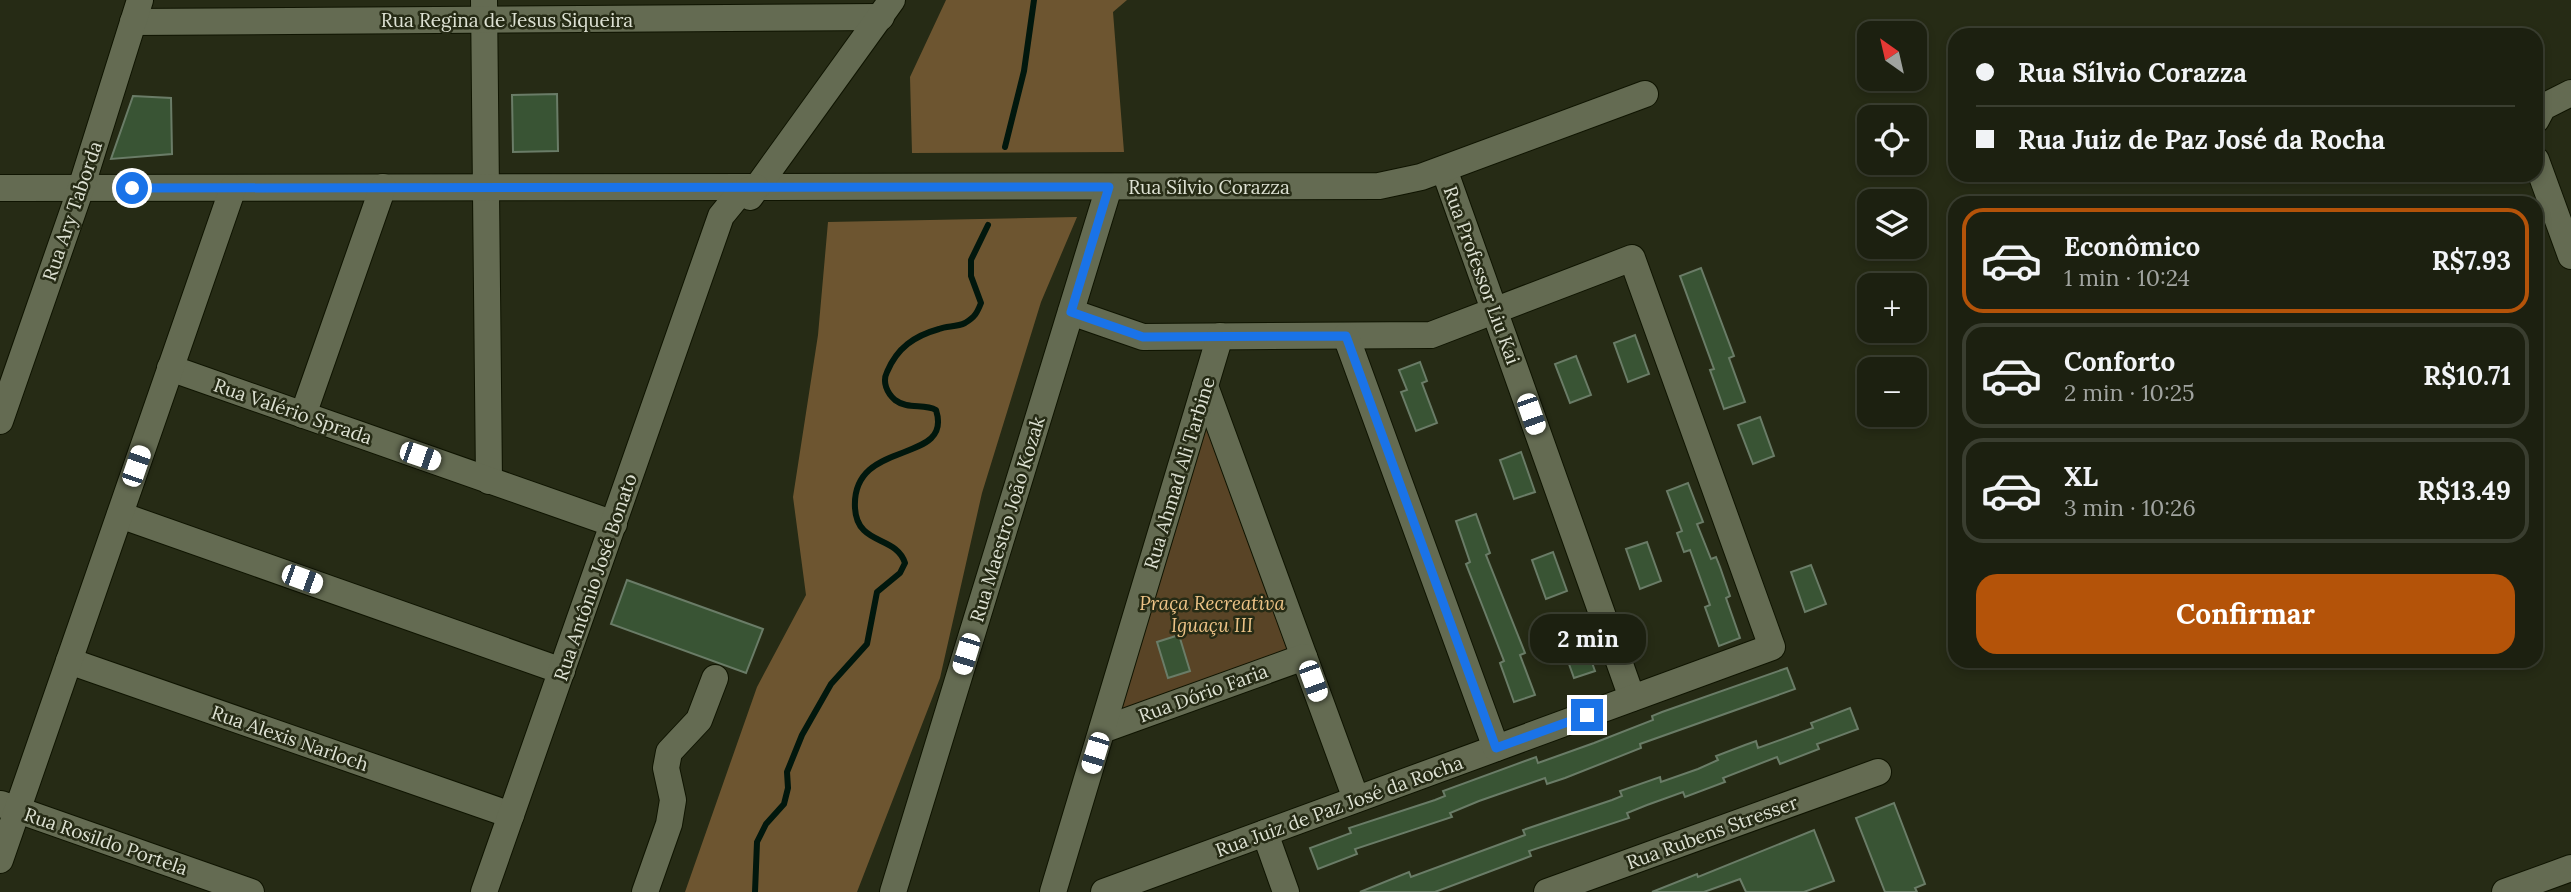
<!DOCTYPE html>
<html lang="pt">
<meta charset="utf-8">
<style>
body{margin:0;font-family:Lora,serif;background:#292d1e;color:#f1f3f6;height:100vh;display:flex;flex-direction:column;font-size:26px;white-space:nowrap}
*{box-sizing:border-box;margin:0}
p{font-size:23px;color:#a0a39f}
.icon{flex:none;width:38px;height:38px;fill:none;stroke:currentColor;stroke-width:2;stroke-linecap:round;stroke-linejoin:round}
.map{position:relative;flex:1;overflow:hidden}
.drawer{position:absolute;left:1948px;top:196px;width:595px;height:472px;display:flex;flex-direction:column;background:#1c2010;border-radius:21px;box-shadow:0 4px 10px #0003,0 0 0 2px #3a3e30}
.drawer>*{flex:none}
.top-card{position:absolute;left:1948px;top:28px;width:595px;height:154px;border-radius:21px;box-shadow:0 4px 10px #0003,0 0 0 2px #3a3e30;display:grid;align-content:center;height:154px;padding:0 28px;background:#1c2010}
.needle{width:46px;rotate:326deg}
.controls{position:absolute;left:1857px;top:21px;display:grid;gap:14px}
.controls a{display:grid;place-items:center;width:70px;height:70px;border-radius:14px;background:#1c2010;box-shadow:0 4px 10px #0003,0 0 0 2px #3a3e30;font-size:35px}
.end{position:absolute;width:32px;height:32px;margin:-16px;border:9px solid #1a73e8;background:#fff;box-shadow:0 0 0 4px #fff}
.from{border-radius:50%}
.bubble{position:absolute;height:49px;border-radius:21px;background:#1c2010;box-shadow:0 4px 10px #0003,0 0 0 2px #3a3e30;font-size:23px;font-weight:800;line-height:49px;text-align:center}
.car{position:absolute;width:21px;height:42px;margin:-21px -10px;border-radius:9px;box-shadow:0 0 5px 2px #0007;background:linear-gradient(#fff 24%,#345 0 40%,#fff 0 76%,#345 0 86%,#fff 0)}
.top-card b{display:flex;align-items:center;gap:24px;height:66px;font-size:26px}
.top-card b+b{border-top:2px solid #3a3e30}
.top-card i{width:18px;height:18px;background:#f1f3f6}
ul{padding:12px 0 0;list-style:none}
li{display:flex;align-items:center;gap:21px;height:105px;margin:0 14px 10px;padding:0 14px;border:4px solid #3a3e30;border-radius:21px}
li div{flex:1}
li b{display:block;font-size:26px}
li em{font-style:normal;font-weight:800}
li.selected{border-color:#b45309}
li>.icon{width:63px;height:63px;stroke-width:1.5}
.cta{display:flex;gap:14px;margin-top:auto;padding:14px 28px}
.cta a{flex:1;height:80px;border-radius:21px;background:#b45309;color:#fff;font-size:28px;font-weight:800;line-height:80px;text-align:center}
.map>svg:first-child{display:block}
.green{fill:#594426}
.forest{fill:#6d5530}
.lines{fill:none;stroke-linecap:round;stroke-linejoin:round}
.stream{stroke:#01170d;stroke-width:6}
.building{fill:#395434;stroke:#6a7c67;stroke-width:2}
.minor-casing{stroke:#0f1401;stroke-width:28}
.minor{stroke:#646b52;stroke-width:26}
.route{stroke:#1a73e8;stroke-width:9}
.labels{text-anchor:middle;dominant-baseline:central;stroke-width:5;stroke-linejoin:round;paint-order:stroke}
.street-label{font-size:19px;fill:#dde1d3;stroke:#262b15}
.park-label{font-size:19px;font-style:italic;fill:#edc387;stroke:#262b15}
</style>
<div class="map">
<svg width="2571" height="892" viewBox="0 0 2571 892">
<rect width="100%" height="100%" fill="#262b15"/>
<path class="green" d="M1206,419L1287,650L1120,710Z"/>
<g class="forest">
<path d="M946,0H1127L1113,12L1124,152L912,153L910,77Z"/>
<path d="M1077,217L1041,302L982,493L940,678L857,892H685L757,687L806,595L793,497L818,335L828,222Z"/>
</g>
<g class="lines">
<g class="stream">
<path d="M1005,147L1024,71L1034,0"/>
<path d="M755,892L757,842L766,824L784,804L788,788L787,772L802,735L831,684L867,644L877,592L900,573L905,563C896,535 857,546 855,508C851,437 954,466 936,410C924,403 908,410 895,400C887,393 882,382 887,372C897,348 914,336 939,329C947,326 957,327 965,323C975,317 977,313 981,303L971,276V260L988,225"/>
</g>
</g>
<g class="building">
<path d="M557,94L558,151L513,152L512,95Z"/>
<path d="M133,96L171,98L172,154L111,159Z"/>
<path d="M1701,268L1734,356L1729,358L1745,402L1724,409L1710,370L1714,369L1680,276Z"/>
<path d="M1635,335L1649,374L1628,382L1614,343Z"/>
<path d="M1576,356L1591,395L1570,403L1555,364Z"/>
<path d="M1420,362L1427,381L1422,383L1437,423L1416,431L1401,392L1407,390L1399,370Z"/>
<path d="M1760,417L1774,456L1753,464L1738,425Z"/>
<path d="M1521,452L1535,492L1514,499L1500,460Z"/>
<path d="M1688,483L1703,522L1697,524L1711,559L1716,557L1720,567L1730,596L1726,598L1740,638L1719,646L1705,607L1710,605L1690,550L1684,552L1677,533L1682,531L1667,491Z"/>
<path d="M1476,514L1490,553L1486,555L1525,653L1520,655L1535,695L1514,702L1500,663L1504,661L1466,564L1470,562L1456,521Z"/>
<path d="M1647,542L1661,581L1640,589L1626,549Z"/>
<path d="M1553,552L1567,591L1546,599L1532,560Z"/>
<path d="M1811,565L1826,604L1805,612L1791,572Z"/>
<path d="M627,580L763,629L746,673L611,624Z"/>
<path d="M1581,632L1595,671L1574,678L1560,639Z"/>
<path d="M1179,635L1190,671L1168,678L1157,642Z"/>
<path d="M1787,668L1795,689L1640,744L1641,748L1565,778L1547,784L1545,778L1479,801L1450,813L1452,817L1355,849L1357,854L1318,869L1310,848L1351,833L1349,828L1435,800L1445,796L1443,791L1536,757L1538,763L1594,743L1653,720L1652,716L1662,712Z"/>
<path d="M1850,708L1858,729L1817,744L1819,749L1780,764L1777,757L1723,778L1725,782L1685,797L1683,792L1647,805L1627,813L1629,818L1529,851L1531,856L1435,892H1360L1409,872L1411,877L1525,835L1523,830L1612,800L1622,796L1620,791L1660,777L1661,782L1698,769L1718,760L1716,756L1745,745L1756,741L1758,748L1813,728L1811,723Z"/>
<path d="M1894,803L1925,884L1915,888L1917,892H1885L1856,818Z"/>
<path d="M1814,830L1834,881L1804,892H1746L1740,879L1704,892H1652L1697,874L1698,877Z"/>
</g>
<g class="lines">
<defs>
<g id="minor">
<path d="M484,0L489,481"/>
<path d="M133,22L881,17"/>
<path d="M2536,120L2543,107L2571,93"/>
<path d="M2536,160L2571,256"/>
<path d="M1444,169L1632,698"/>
<path d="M0,188L1379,186L1421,177L1645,94"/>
<path d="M750,197L892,0"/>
<path d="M1071,312L1143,337L1431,335L1632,258L1772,647L1104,892"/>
<path d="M1346,336L1496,748"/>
<path d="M170,368L614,524"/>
<path d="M1205,386L1356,799"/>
<path d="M303,415L383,187"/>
<path d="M0,421L81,188L140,0"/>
<path d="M120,515L562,671"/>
<path d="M69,661L511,815"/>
<path d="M1102,730L1304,657"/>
<path d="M1,804L251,892"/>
<path d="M1265,833L1286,892"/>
<path d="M0,860L233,188"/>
<path d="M484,892L721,216L739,194L756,187"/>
<path d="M645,892L669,824L673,800L666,768L669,752L699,720L715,678"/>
<path d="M893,892L1109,187"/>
<path d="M1053,892L1220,336"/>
<path d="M1547,892L1878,772"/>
<path d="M2505,892L2571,868"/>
</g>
</defs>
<use href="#minor" class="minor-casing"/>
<use href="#minor" class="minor"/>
</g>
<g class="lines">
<path class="route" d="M132,188L1109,187L1071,312L1143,337L1346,336L1496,748L1587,715"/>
</g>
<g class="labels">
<g class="street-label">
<text x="507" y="20">Rua Regina de Jesus Siqueira</text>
<text x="1209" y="187">Rua Sílvio Corazza</text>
<text transform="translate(72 211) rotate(-71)">Rua Ary Taborda</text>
<text transform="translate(1482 275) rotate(70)">Rua Professor Liu Kai</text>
<text transform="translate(293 411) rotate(19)">Rua Valério Sprada</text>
<text transform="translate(1179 473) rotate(-73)">Rua Ahmad Ali Tarbine</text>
<text transform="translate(1007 519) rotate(-73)">Rua Maestro João Kozak</text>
<text transform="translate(595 577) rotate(-71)">Rua Antônio José Bonato</text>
<text transform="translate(1203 693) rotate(-20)">Rua Dório Faria</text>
<text transform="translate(290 738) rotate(19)">Rua Alexis Narloch</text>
<text transform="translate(1339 806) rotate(-20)">Rua Juiz de Paz José da Rocha</text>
<text transform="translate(1712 832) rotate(-20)">Rua Rubens Stresser</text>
<text transform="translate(106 841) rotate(19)">Rua Rosildo Portela</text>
</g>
<g class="park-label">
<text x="1212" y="603">Praça Recreativa<tspan x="1212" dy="22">Iguaçu III</tspan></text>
</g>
</g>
</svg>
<div class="controls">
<a><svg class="needle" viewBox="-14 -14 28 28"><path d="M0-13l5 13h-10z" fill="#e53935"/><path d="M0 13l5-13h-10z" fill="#a0a39f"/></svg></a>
<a><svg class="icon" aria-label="locate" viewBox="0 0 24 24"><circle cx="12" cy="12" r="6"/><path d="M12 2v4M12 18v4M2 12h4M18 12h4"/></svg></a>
<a><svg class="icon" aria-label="layers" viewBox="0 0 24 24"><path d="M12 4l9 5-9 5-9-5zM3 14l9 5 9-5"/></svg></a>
<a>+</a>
<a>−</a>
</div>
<i class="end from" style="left:132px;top:188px"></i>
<i class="end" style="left:1587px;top:715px"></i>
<div class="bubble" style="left:1530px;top:614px;width:116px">2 min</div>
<i class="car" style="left:1531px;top:414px;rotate:161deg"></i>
<i class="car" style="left:420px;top:456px;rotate:109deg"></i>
<i class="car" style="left:136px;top:466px;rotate:19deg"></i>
<i class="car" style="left:302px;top:579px;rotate:110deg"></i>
<i class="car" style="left:966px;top:654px;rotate:197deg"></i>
<i class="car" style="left:1313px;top:681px;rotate:160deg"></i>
<i class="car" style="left:1095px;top:753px;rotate:197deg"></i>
<div class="top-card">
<b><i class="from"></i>Rua Sílvio Corazza</b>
<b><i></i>Rua Juiz de Paz José da Rocha</b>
</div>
<section class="drawer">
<ul>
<li class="selected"><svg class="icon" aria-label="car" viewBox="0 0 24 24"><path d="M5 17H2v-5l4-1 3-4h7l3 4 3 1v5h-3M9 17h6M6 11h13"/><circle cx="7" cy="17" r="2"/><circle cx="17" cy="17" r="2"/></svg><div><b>Econômico</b><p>1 min · 10:24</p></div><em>R$7.93</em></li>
<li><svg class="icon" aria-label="car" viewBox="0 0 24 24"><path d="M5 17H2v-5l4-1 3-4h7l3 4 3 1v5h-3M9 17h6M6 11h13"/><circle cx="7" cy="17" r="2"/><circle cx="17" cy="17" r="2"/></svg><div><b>Conforto</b><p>2 min · 10:25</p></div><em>R$10.71</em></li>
<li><svg class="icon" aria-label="car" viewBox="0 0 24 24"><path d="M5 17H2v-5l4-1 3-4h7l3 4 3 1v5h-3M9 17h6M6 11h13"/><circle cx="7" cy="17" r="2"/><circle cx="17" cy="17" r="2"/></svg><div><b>XL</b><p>3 min · 10:26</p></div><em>R$13.49</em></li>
</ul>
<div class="cta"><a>Confirmar</a></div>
</section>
</div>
